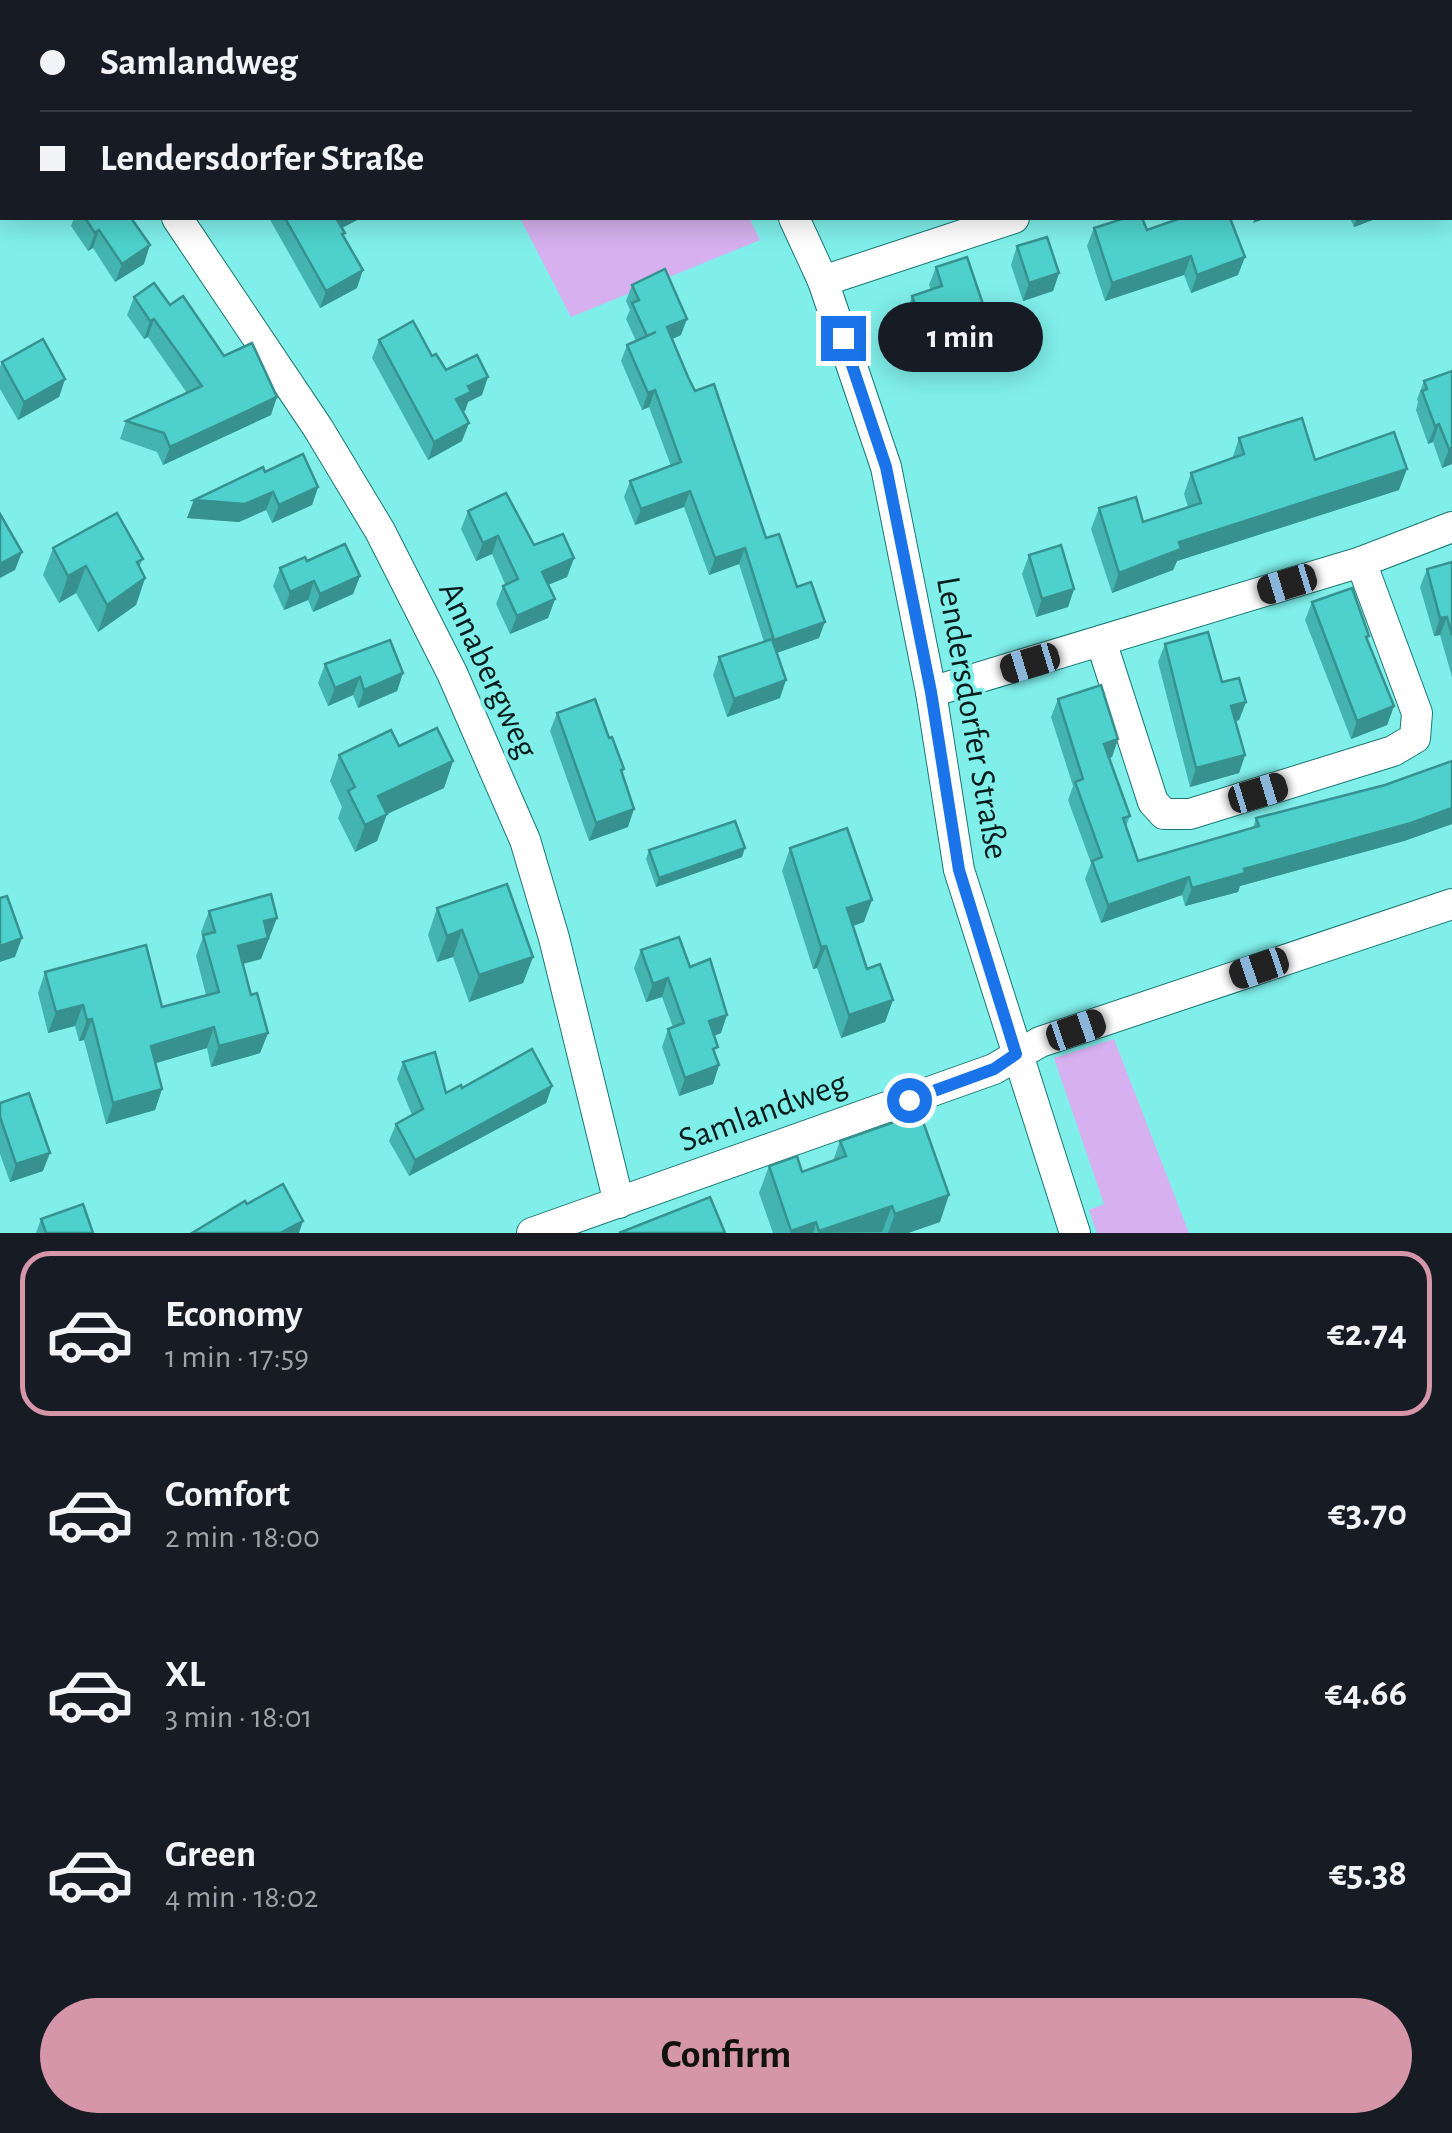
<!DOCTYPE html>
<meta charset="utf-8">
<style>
body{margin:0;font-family:"Alegreya Sans",sans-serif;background:#20242c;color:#f1f3f6;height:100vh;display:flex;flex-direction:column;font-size:38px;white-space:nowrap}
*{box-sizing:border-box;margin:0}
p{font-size:32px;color:#9ea1a6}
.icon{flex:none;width:55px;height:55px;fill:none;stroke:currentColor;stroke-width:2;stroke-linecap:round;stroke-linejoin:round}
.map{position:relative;height:1233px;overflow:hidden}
.side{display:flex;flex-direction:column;background:#171b24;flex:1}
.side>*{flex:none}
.top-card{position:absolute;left:0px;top:0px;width:1452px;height:220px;box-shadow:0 5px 25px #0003;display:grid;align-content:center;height:220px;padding:0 40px;background:#171b24}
.end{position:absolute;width:45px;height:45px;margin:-22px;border:12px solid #1a73e8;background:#fff;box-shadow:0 0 0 5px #fff}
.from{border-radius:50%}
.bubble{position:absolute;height:70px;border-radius:35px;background:#171b24;box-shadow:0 5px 25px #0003;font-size:32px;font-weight:700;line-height:70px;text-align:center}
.car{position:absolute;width:30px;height:60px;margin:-30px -15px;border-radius:12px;box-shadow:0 0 8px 2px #0007;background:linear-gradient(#222 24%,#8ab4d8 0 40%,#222 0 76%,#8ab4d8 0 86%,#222 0)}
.top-card b{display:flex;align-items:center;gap:35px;height:95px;font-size:38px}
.top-card b+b{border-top:2px solid #363941}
.top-card i{width:25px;height:25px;background:#f1f3f6}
ul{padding:18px 0 0;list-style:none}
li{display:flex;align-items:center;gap:30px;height:165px;margin:0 20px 15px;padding:0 20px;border:5px solid transparent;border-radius:30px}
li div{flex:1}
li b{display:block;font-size:38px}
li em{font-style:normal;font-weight:700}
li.on{border-color:#d696a9}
li>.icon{width:90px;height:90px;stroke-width:1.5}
.primary-button{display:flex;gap:20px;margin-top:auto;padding:20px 40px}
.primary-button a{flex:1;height:115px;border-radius:60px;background:#d696a9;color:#111;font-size:40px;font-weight:700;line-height:115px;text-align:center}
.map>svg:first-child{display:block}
.green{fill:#d6b0ef}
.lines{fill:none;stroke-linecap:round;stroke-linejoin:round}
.minor-casing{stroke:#197774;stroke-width:32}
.minor{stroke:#fff;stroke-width:30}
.wall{fill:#43b4af}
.shaded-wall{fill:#37928f}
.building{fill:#4ed1cc;stroke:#37928f;stroke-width:2.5}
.route{stroke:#1a73e8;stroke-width:12}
.labels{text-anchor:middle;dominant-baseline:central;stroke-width:8;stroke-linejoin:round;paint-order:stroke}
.street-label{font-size:35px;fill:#041d1c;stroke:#80efea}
</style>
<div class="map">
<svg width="1452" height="1233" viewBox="0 0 1452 1233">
<rect width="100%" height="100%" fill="#80efea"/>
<g class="green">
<path d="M520,218H749L760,240L571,317Z"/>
<path d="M1114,1039L1189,1233H1097L1089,1210L1104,1204L1054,1058Z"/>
</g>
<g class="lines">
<defs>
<g id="minor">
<path d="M60,0L61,2"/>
<path d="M686,0L687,2"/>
<path d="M912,0L913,2"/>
<path d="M1450,6L1452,10"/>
<path d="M1450,64L1452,63"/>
<path d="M177,218L318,428L380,531L452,673L525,840L554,938L619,1203"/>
<path d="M794,218L823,281L886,467L931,692L959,870L1075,1233"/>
<path d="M823,281L1014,218"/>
<path d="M1101,641L1153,802L1164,814H1190L1393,751L1415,738L1417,713L1361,562"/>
<path d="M931,692L1361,562L1452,527"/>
<path d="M532,1233L994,1069L1040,1042L1452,904"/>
</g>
</defs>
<use href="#minor" class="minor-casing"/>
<use href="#minor" class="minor"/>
</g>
<g class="wall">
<path d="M450,0H503L498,2H452Z"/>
<path d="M0,3L2,9V92L0,87Z"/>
<path d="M74,218H131L144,264L115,282L93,248L88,251L71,226Z"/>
<path d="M269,218H361L342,228L357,288L320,308Z"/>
<path d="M1350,218H1378L1354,227Z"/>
<path d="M1094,228L1147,230L1238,275L1191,293L1184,275L1105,301L1087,246Z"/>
<path d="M1017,246L1059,273L1053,291L1023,301L1011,265Z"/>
<path d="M936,267L987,316L980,334L948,344L946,337L916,347L906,314L912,296L931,290L929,285Z"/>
<path d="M632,285L681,335L672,339L688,377L766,538L797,587L819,638L777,653L780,698L727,717L713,675L719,657L764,642L739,564L709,575L684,507L635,525L624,497L630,481L671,466L649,407L642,410L621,361L627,345L636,341L626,319L630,310L626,301Z"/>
<path d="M134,297L170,305L224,356L271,415L163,465L157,452L120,439L126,421L187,393L148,337L144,339L127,315Z"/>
<path d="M379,340L432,356L446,370L482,395L468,402L465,411H463L462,441L428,460L372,358Z"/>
<path d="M2,362L65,379L59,397L18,420L0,389V367Z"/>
<path d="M1452,371V464L1442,468L1433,442L1428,444L1416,410L1418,402L1417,399L1424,381Z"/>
<path d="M1239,438L1315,460L1399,490L1177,561L1173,570L1112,593L1091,529L1099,508L1143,522L1188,507L1184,494L1191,473L1232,459Z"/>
<path d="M265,472L318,487L312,505L272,523L266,510L239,522L187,518L194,500Z"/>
<path d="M468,511L534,545L574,558L567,577L548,585L555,599L548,618L510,634L496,604L503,586L505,584L492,554L476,561L461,529Z"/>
<path d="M53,548L143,559L139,567L145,578L136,605L98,632L76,593L59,603L43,575Z"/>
<path d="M1029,555L1074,589L1068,607L1036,617L1022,574Z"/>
<path d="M307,561L360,576L353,594L313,612L308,600L284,610L273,586L280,568Z"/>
<path d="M1452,562V677L1440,635L1434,636L1420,587L1427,569Z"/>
<path d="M1312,602L1394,706L1387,725L1351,739L1305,620Z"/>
<path d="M1165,644L1222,682L1246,702L1239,720L1236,721L1245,755L1239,773L1190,787L1158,662Z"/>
<path d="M325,664L403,673L397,691L358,708L353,695L328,706L318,683Z"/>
<path d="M1058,699L1118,739L1112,757L1109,758L1130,816L1126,826L1138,861L1253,828L1256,818L1385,785L1452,761V824L1404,841L1240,886L1238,892L1185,906L1182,895L1101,923L1085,879L1091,863L1068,800L1073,786L1051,717Z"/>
<path d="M557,713L609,738L624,769L622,774L628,827L589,841L550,731Z"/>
<path d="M399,746L453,761L444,788L387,814L377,841L355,852L338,818L342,807L330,781L339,755Z"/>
<path d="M790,848L864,922L853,926L867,969L893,1000L885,1022L841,1038L817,968L813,969L782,871Z"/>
<path d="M649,850L742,857L656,887L646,859Z"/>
<path d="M437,908L533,957L523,983L469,1002L453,957L437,962L428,935Z"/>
<path d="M209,911L270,939L268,940L261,959L243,964L251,995L268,1033L260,1053L211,1067L207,1048L155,1063L162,1089L155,1110L106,1124L84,1040L79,1041L75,1026L48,1033L38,993L45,972L162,1007L206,995L196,956L203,937L201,932Z"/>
<path d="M641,950L690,967L721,1033L714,1036L715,1054L719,1065L713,1084L679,1096L662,1047L668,1029L673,1027L662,997L646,1002L634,968Z"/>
<path d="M403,1062L446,1093L462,1088L552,1086L546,1103L409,1176L389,1141L396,1124L412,1115L397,1079Z"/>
<path d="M0,1103L43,1171L10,1182L0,1154Z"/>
<path d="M840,1141L940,1222L908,1233H773L759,1193L769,1166L802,1172L833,1161Z"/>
<path d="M41,1219L93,1233H36Z"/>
</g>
<g class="shaded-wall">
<path d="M480,0H503L498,2H479Z"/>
<path d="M336,218H361L330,234Z"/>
<path d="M1255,218H1267L1253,223Z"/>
<path d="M1357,218H1378L1354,227Z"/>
<path d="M99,230L93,248L88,251L95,233Z"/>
<path d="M150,245L144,264L115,282L122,264Z"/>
<path d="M1191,256L1184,275L1105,301L1112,283Z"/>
<path d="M1245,257L1238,275L1191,293L1197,275Z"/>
<path d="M363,270L357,288L320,308L326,291Z"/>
<path d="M1059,273L1053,291L1023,301L1029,283Z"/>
<path d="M987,316L980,334L948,344L955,326Z"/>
<path d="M154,319L148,337L144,339L150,321Z"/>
<path d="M687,319L681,335L661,344L667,327Z"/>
<path d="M953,319L946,337L916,347L923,328Z"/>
<path d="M488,377L482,395L468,402L465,411L449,417L456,399L468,386Z"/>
<path d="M65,379L59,397L18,420L24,402Z"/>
<path d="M655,390L649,407L642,410L648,393Z"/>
<path d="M277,397L271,415L163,465L170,447Z"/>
<path d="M469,423L462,441L428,460L434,442Z"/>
<path d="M1439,424L1433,442L1428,444L1435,426Z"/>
<path d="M1452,448V464L1442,468L1449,449Z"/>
<path d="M1407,469L1399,490L1177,561L1173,570L1112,593L1119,573L1179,542Z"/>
<path d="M318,487L312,505L272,523L279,505Z"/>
<path d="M690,491L684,507L635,525L641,509Z"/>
<path d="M273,492L266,510L239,522L187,518L194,500Z"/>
<path d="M498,536L492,554L476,561L483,543Z"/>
<path d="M745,548L739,564L709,575L715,558Z"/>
<path d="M22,552L15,570L0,578V564Z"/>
<path d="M574,558L567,577L536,590L542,572Z"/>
<path d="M86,566L76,593L59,603L68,576Z"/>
<path d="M360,576L353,594L313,612L320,594Z"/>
<path d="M145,578L136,605L98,632L107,605Z"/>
<path d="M314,581L308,600L284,610L290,592Z"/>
<path d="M1074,589L1068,607L1036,617L1042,599Z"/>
<path d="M555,599L548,618L510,634L517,616Z"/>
<path d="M1447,617L1440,635L1434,636L1440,618Z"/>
<path d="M825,622L819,638L768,656L774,640Z"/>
<path d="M403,673L397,691L358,708L364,690Z"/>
<path d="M360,677L353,695L328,706L335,688Z"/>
<path d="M786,680L780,698L727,717L734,699Z"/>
<path d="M1246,702L1239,720L1225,724L1231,706Z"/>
<path d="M1394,706L1387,725L1351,739L1357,721Z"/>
<path d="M1118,739L1112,757L1097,762L1104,744Z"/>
<path d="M1245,755L1239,773L1190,787L1196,768Z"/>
<path d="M453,761L444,788L387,814L377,841L355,852L365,825L378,796Z"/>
<path d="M1452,808V824L1404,841L1240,886L1238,892L1185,906L1192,888L1244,869Z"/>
<path d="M634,809L628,827L589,841L596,823Z"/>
<path d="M745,848L742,857L656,887L659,878Z"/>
<path d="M1189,877L1182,895L1101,923L1108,905Z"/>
<path d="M872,900L864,922L839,930L847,908Z"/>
<path d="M277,918L261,959L230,967L238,946L264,921Z"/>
<path d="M462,930L453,957L437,962L447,936Z"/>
<path d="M22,938L15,957L0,962V946Z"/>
<path d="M826,946L817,968L813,969L821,947Z"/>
<path d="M533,957L523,983L469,1002L479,975Z"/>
<path d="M668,978L662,997L646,1002L653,984Z"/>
<path d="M893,1000L885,1022L841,1038L849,1015Z"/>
<path d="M83,1005L75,1026L48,1033L56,1012Z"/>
<path d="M727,1015L721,1033L702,1040L709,1021Z"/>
<path d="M92,1019L84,1040L79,1041L87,1020Z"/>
<path d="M214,1027L207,1048L143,1067L151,1046Z"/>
<path d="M268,1033L260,1053L211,1067L219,1046Z"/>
<path d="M719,1065L713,1084L679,1096L685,1078Z"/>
<path d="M552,1086L546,1103L409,1176L415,1160Z"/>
<path d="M162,1089L155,1110L106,1124L113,1103Z"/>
<path d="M50,1153L43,1171L10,1182L16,1164Z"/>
<path d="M949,1195L940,1222L908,1233H888L895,1214Z"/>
<path d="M892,1206L882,1232L819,1233V1231Z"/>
<path d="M303,1221L299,1233H280Z"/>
<path d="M816,1222L813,1233H791V1231Z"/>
</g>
<g class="building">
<path d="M236,0H268L264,2H238Z"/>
<path d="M857,0H897L898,2H857Z"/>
<path d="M1005,0H1018L1019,2H998Z"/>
<path d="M1271,0H1429L1430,2H1264Z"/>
<path d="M0,3L2,9V60L0,55Z"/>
<path d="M1450,101H1452V177L1450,178Z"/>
<path d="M85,218H131L150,245L122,264L99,230L95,233Z"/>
<path d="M285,218H336L345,233L342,234L363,270L326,291Z"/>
<path d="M1125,218H1142L1147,230L1181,218H1230L1245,257L1197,275L1191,256L1112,283L1094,228Z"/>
<path d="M1047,237L1059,273L1029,283L1017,246Z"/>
<path d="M967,257L987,316L955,326L953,319L923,328L912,296L942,286L936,267Z"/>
<path d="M665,269L687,319L667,327L688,377L695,391L714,384L766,538L779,534L797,587L811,582L825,622L774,640L745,548L715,558L690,491L641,509L630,481L681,462L655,390L648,393L627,345L656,332L647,336L632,303L639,300L632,285Z"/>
<path d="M154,283L170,305L183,296L224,356L252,343L277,397L170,447L164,433L126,421L202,386L154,319L150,321L134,297Z"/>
<path d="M413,321L432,356L436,354L446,370L477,355L488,377L468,386L471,392L456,399L469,423L434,442L379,340Z"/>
<path d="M43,339L65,379L24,402L2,362Z"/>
<path d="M1452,371V448L1449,449L1439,424L1435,426L1422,391L1427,389L1424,381Z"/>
<path d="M1302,418L1315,460L1394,432L1407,469L1179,542L1181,549L1119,573L1099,508L1136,497L1143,522L1201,503L1191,473L1244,454L1239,438Z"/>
<path d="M303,454L318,487L279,505L273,492L245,504L194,500L263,467L265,472Z"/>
<path d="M506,493L534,545L563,534L574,558L542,572L555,599L517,616L503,586L518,579L498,536L483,543L468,511Z"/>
<path d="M117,513L143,559L137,562L145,578L107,605L86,566L68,576L53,548Z"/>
<path d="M0,514L22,552L0,564Z"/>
<path d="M345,544L360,576L320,594L314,581L290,592L280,568L305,557L307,561Z"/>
<path d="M1061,545L1074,589L1042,599L1029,555Z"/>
<path d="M1452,562V635L1447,617L1440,618L1427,569Z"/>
<path d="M1352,588L1369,636L1366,637L1394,706L1357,721L1312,602Z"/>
<path d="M1208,632L1222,682L1239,678L1246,702L1231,706L1245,755L1196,768L1165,644Z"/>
<path d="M772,639L786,680L734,699L719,657Z"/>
<path d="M390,640L403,673L364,690L360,677L335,688L325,664Z"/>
<path d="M1101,685L1118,739L1104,744L1130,816L1123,818L1138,861L1259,826L1256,818L1385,785L1452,761V808L1411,823L1244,869L1245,873L1192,888L1189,877L1108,905L1092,861L1102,857L1075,782L1083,779L1058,699Z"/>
<path d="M595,699L609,738L612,737L624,769L621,770L634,809L596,823L557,713Z"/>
<path d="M437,728L453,761L378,796L387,814L365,825L348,791L355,787L339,755L391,730L399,746Z"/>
<path d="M735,821L745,848L659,878L649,850Z"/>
<path d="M847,828L872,900L847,908L867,969L880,964L893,1000L849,1015L826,946L821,947L790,848Z"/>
<path d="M507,884L533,957L479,975L462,930L447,936L437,908Z"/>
<path d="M271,894L277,918L264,921L268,938L238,946L251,995L257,993L268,1033L219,1046L214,1027L151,1046L162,1089L113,1103L92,1019L87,1020L83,1005L56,1012L45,972L146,945L162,1007L219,992L203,935L215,932L209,911Z"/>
<path d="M7,896L22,938L0,946V898Z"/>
<path d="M679,937L690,967L710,959L727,1015L709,1021L718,1047L713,1049L719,1065L685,1078L668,1029L684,1023L668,978L653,984L641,950Z"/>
<path d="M532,1049L552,1086L415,1160L396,1124L423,1109L403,1062L435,1052L446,1093L461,1085L462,1088Z"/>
<path d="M29,1093L50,1153L16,1164L0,1117V1103Z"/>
<path d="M920,1113L949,1195L895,1214L892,1206L819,1231L816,1222L791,1231L769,1166L797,1156L802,1172L846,1156L840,1141Z"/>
<path d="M283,1184L303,1221L280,1233H192L245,1201L247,1204Z"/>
<path d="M710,1197L725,1233H619Z"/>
<path d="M83,1204L93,1233H46L41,1219Z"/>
</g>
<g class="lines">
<path class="route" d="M843,338L886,467L931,692L959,870L1016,1054L994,1069L909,1100"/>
</g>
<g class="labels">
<g class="street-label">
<text transform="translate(488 670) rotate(65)">Annabergweg</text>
<text transform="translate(972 718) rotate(80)">Lendersdorfer Straße</text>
<text transform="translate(763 1112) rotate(-20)">Samlandweg</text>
</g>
</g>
</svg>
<i class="end from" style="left:909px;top:1100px"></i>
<i class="end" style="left:843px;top:338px"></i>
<div class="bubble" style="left:878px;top:302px;width:165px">1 min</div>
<i class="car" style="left:1287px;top:584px;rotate:253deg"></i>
<i class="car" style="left:1030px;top:663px;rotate:253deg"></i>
<i class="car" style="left:1258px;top:793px;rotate:73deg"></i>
<i class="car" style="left:1259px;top:968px;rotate:251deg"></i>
<i class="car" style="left:1076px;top:1030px;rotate:71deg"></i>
<div class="top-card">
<b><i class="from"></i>Samlandweg</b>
<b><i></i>Lendersdorfer Straße</b>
</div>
</div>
<section class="side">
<ul>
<li class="on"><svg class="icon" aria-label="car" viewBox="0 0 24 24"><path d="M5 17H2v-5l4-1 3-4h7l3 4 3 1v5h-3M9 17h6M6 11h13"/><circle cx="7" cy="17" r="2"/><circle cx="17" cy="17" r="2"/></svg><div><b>Economy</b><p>1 min · 17:59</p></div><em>€2.74</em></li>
<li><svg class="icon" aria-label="car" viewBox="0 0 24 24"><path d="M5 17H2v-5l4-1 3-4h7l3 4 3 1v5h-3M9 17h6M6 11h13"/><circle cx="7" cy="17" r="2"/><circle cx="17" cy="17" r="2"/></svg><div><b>Comfort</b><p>2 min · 18:00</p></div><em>€3.70</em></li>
<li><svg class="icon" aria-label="car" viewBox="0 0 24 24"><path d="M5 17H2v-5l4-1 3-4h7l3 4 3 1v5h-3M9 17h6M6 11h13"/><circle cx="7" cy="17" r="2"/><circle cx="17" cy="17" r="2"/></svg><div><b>XL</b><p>3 min · 18:01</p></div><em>€4.66</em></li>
<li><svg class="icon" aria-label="car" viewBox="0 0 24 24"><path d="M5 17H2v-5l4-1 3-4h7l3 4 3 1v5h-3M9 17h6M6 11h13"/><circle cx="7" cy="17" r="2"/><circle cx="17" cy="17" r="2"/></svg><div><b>Green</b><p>4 min · 18:02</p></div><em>€5.38</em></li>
</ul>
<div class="primary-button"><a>Confirm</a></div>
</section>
